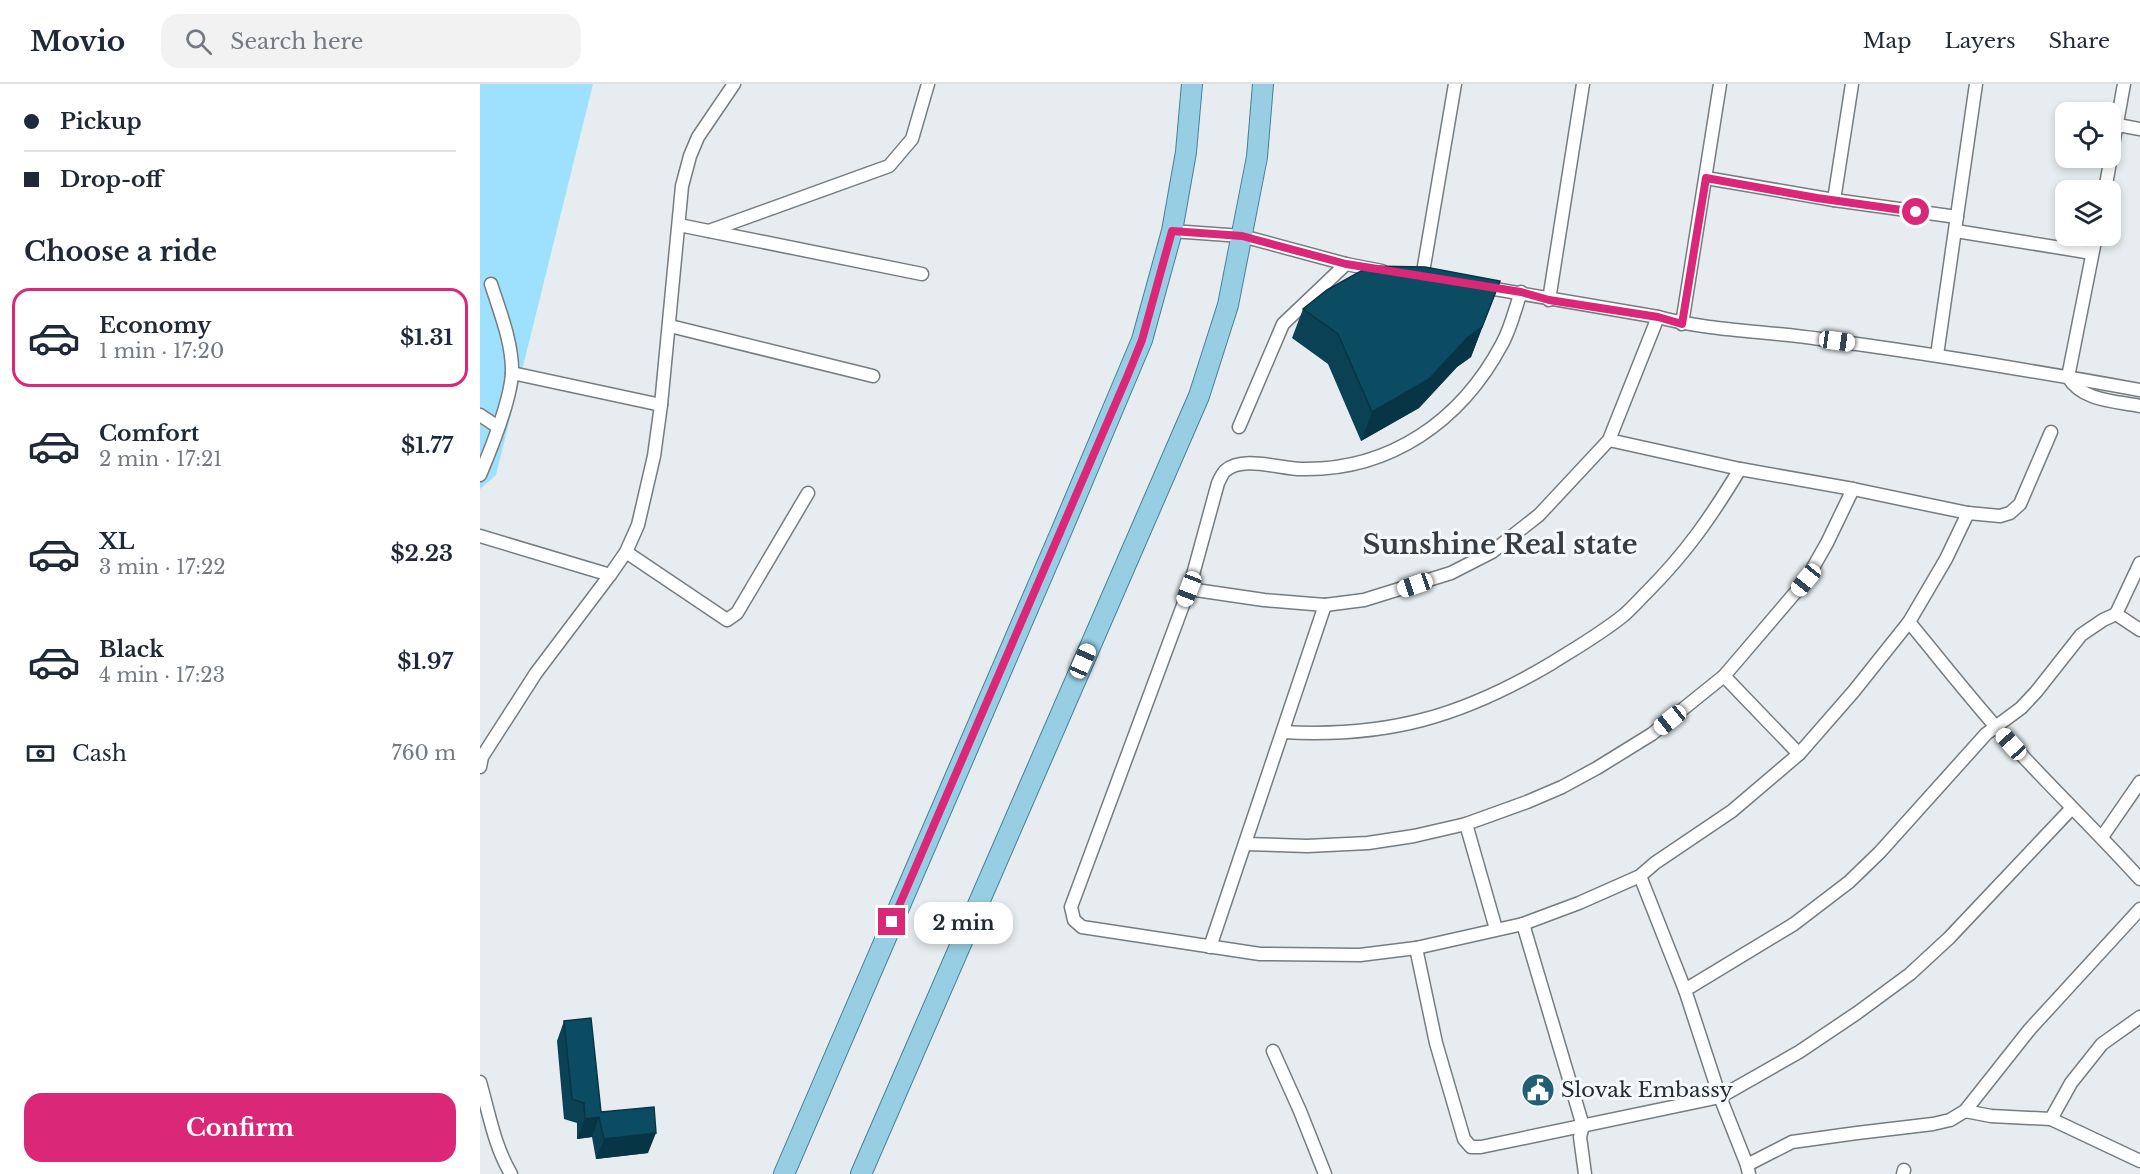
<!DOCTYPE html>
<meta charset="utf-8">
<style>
body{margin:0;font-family:"Libre Baskerville",serif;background:#f2f2f3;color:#1f2937;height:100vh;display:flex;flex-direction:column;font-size:22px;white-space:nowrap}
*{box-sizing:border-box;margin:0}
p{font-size:20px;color:#747a83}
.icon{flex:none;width:33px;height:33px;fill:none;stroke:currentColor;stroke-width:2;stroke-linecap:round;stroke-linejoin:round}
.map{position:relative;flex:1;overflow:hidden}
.drawer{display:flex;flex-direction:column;background:#fff;width:480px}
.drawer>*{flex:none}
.banner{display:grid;align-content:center;height:132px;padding:0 24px;background:#fff}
.tools{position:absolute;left:1575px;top:18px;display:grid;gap:12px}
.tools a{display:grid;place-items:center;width:66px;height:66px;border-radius:12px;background:#fff;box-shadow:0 3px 9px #0003;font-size:30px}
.end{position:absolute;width:27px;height:27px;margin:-14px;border:8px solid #db2777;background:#fff;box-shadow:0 0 0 3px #fff}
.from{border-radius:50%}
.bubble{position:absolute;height:42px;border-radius:18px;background:#fff;box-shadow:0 3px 9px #0003;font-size:20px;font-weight:700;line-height:42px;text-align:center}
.car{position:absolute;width:18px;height:36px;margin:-18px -9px;border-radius:8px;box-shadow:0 0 4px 2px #0007;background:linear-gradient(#fff 24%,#345 0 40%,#fff 0 76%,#345 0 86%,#fff 0)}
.banner b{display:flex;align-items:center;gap:21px;height:57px;font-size:22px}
.banner b+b{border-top:2px solid #e0e1e3}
.banner i{width:15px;height:15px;background:#1f2937}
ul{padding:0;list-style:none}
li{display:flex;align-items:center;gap:18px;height:99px;margin:0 12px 9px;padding:0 12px;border:3px solid transparent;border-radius:18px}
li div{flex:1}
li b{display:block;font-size:22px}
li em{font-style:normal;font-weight:700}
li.selected{border-color:#db2777}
li>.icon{width:54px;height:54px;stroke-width:1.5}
h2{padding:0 24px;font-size:27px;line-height:72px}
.pay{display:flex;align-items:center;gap:15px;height:66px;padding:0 24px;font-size:22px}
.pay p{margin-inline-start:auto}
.button{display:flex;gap:12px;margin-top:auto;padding:12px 24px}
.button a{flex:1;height:69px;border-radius:18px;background:#db2777;color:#fff;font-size:24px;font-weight:700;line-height:69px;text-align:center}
header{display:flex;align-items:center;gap:36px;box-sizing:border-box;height:84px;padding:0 30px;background:#fff;border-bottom:2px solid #e0e1e3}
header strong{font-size:28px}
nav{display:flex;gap:33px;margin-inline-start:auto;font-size:21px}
.search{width:420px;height:54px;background:#f2f2f3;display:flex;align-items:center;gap:15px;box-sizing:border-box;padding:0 21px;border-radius:18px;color:#747a83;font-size:22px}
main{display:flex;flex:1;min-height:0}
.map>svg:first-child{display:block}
.green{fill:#9de1ff}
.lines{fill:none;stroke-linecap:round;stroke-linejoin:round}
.minor-casing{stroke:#777c7f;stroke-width:15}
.primary-casing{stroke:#458098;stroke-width:22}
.minor{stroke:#fff;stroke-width:12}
.primary{stroke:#98cee4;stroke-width:20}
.wall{fill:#0a4154}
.shaded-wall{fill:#083545}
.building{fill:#0c4c62;stroke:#083545;stroke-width:1.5}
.route{stroke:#db2777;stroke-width:8}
.labels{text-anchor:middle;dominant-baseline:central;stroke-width:6;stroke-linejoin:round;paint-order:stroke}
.poi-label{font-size:21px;fill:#292b2d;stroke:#f3f9fc;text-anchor:start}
.district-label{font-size:27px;font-weight:bold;fill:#383d40;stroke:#f3f9fc}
</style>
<header>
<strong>Movio</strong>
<div class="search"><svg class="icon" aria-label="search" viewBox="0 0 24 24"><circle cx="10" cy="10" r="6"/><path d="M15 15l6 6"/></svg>Search here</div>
<nav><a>Map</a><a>Layers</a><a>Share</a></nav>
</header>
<main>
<section class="drawer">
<div class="banner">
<b><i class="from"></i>Pickup</b>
<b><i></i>Drop-off</b>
</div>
<h2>Choose a ride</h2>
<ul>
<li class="selected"><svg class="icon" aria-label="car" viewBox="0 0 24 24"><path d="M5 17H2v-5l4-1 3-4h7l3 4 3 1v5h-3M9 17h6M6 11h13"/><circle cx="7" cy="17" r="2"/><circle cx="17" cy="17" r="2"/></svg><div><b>Economy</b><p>1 min · 17:20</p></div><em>$1.31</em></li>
<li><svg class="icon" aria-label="car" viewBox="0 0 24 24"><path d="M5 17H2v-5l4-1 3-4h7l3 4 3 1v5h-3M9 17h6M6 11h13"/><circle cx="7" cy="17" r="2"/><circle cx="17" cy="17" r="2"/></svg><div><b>Comfort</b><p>2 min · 17:21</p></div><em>$1.77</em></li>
<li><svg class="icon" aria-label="car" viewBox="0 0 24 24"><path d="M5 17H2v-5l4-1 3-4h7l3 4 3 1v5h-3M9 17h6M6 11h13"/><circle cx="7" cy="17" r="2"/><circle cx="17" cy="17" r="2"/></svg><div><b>XL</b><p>3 min · 17:22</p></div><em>$2.23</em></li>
<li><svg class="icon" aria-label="car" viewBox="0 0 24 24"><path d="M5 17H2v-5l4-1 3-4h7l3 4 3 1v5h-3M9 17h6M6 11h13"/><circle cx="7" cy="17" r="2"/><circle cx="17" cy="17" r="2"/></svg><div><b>Black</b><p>4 min · 17:23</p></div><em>$1.97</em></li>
</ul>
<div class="pay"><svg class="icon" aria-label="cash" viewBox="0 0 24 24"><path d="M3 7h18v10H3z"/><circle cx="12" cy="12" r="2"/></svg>Cash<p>760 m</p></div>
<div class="button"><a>Confirm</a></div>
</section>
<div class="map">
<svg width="1660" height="1090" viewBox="0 0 1660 1090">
<rect width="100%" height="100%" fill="#e6ecef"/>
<path class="green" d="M0,0H113L16,391L0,405Z"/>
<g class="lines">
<defs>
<g id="minor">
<path d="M1638,41L1660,45"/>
<path d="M1226,94L1354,116L1372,0"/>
<path d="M1625,106L1644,0"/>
<path d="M1354,116L1477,133"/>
<path d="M199,141L442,190"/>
<path d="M229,147L409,82L432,55L448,0"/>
<path d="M692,147L762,152L866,180L902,187"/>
<path d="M1476,147L1612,169"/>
<path d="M1616,152L1588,293C1602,317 1635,317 1660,322"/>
<path d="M942,194L975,0"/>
<path d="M1003,203L1178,233C1230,247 1286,247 1340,255C1447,269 1554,287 1660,306"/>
<path d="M1041,208C1035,225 1031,244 1022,260C981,337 910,387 821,385C801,385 762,371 745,387C742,390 740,395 738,399L709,505L591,823L594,836L602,843L780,870L880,871L936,864L1043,840L1099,819L1160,792L1175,779L1252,727L1319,670L1374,607L1429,538L1466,475L1488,429"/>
<path d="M1069,216L1103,0"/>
<path d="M1202,240L1240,0"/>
<path d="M190,242L393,292"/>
<path d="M1457,271L1496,0"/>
<path d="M32,289L181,321"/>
<path d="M0,331L18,343"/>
<path d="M759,343L803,240L866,180"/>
<path d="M1129,356L1260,385"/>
<path d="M0,391C11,365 30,318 32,290C33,260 20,228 11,200"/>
<path d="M0,452L130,491"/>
<path d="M146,468L247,536L257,529L328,409"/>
<path d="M1660,479L1636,530L1660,546"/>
<path d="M709,505L784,516L845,521L730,863"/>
<path d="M845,521L884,516L971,489L1012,468L1059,431L1129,356L1178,233"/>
<path d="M1429,538C1458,573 1487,610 1517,644C1563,696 1614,744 1660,795"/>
<path d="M1244,592L1319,670"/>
<path d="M803,648C908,654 983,632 1072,579C1096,564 1122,549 1144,531C1152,524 1159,516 1167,508C1206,469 1231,433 1260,385L1373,405"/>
<path d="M0,683L2,673L56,589L130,491L146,468L158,441L174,372L181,321L202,102L210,72L218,53L254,0"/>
<path d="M986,740L1016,845"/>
<path d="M1622,753L1660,698"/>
<path d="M765,760L827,762L888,759L934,752L986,740L1047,718L1082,703L1117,684L1172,650L1244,592L1326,496L1347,459L1373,405L1488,429L1520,432L1530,429L1540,420L1571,348"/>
<path d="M1160,792L1205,906L1240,1013L1267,1081L1269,1090"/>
<path d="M1043,840L1103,1042L1100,1053L1105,1090"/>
<path d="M936,864L956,959L984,1055L991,1063H1001L1240,1013L1319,968L1377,929L1430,890L1469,854L1591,725"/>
<path d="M1205,906L1314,840L1369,798L1400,768L1506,650L1541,624L1556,608L1601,551L1623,536L1636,530"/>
<path d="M793,967L820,1027L845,1090"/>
<path d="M0,998C9,1029 14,1061 31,1090"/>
<path d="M1485,1027L1511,1032L1571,1035L1660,1077"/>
<path d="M1571,1035L1591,999L1622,960L1660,933"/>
<path d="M1267,1081L1312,1058L1377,1049L1453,1040L1470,1036L1485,1027L1550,945L1660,825"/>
<path d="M1423,1090L1424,1086"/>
</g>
<g id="primary">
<path d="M304,1090L581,448L662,256L692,147L706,68L712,0"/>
<path d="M381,1090L719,312L748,221L777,73L783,0"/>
</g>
</defs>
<use href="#minor" class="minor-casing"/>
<use href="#primary" class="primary-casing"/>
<use href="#minor" class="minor"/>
<use href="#primary" class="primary"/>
</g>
<g class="wall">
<path d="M1020,197L991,273L977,283L939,324L881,357L848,280L812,254L823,225Z"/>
<path d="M84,937L121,1028L168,1069L116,1075L112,1053L97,1055V1039L84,1035L77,957Z"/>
</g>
<g class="shaded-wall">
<path d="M1020,197L991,273L977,283L939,324L881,357L892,328Z"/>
<path d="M119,1033L112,1053L97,1055L105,1035Z"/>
<path d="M176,1049L168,1069L116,1075L124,1055Z"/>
</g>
<g class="building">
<path d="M890,182L945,183L1020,197L1002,243L988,253L949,295L892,328L858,250L823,225L847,206Z"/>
<path d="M111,934L121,1028L174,1023L176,1049L124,1055L119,1033L105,1035L104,1019L92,1015L84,937Z"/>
</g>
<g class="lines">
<path class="route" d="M412,838L647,293L662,256L692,147L762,152L866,180L1041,208L1069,216L1178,233L1202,240L1226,94L1337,114L1436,128"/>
</g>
<defs>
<symbol id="civic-disc" viewBox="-11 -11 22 22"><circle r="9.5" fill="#225f76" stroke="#f3f9fc"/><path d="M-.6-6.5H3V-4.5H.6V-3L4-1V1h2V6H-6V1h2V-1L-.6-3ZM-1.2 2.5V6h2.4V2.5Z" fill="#fff"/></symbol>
</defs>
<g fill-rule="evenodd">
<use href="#civic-disc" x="1039" y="987" width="38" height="38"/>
</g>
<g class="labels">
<g class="poi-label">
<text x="1081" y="1006">Slovak Embassy</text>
</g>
<g class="district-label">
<text x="1020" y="460">Sunshine Real state</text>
</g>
</g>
</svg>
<div class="tools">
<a><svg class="icon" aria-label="locate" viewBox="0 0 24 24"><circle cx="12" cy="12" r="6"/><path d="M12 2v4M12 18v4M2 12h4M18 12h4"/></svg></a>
<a><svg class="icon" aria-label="layers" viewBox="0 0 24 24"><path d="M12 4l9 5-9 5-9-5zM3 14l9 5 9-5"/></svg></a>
</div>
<i class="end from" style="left:1436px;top:128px"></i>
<i class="end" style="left:412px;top:838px"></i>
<div class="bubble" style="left:434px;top:818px;width:99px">2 min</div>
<i class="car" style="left:1357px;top:257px;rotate:98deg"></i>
<i class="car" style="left:1326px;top:496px;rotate:219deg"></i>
<i class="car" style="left:935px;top:501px;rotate:251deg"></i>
<i class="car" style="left:709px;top:505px;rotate:201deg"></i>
<i class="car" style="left:603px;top:577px;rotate:24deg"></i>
<i class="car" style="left:1190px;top:636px;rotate:231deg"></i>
<i class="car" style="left:1531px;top:660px;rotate:318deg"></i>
</div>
</main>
